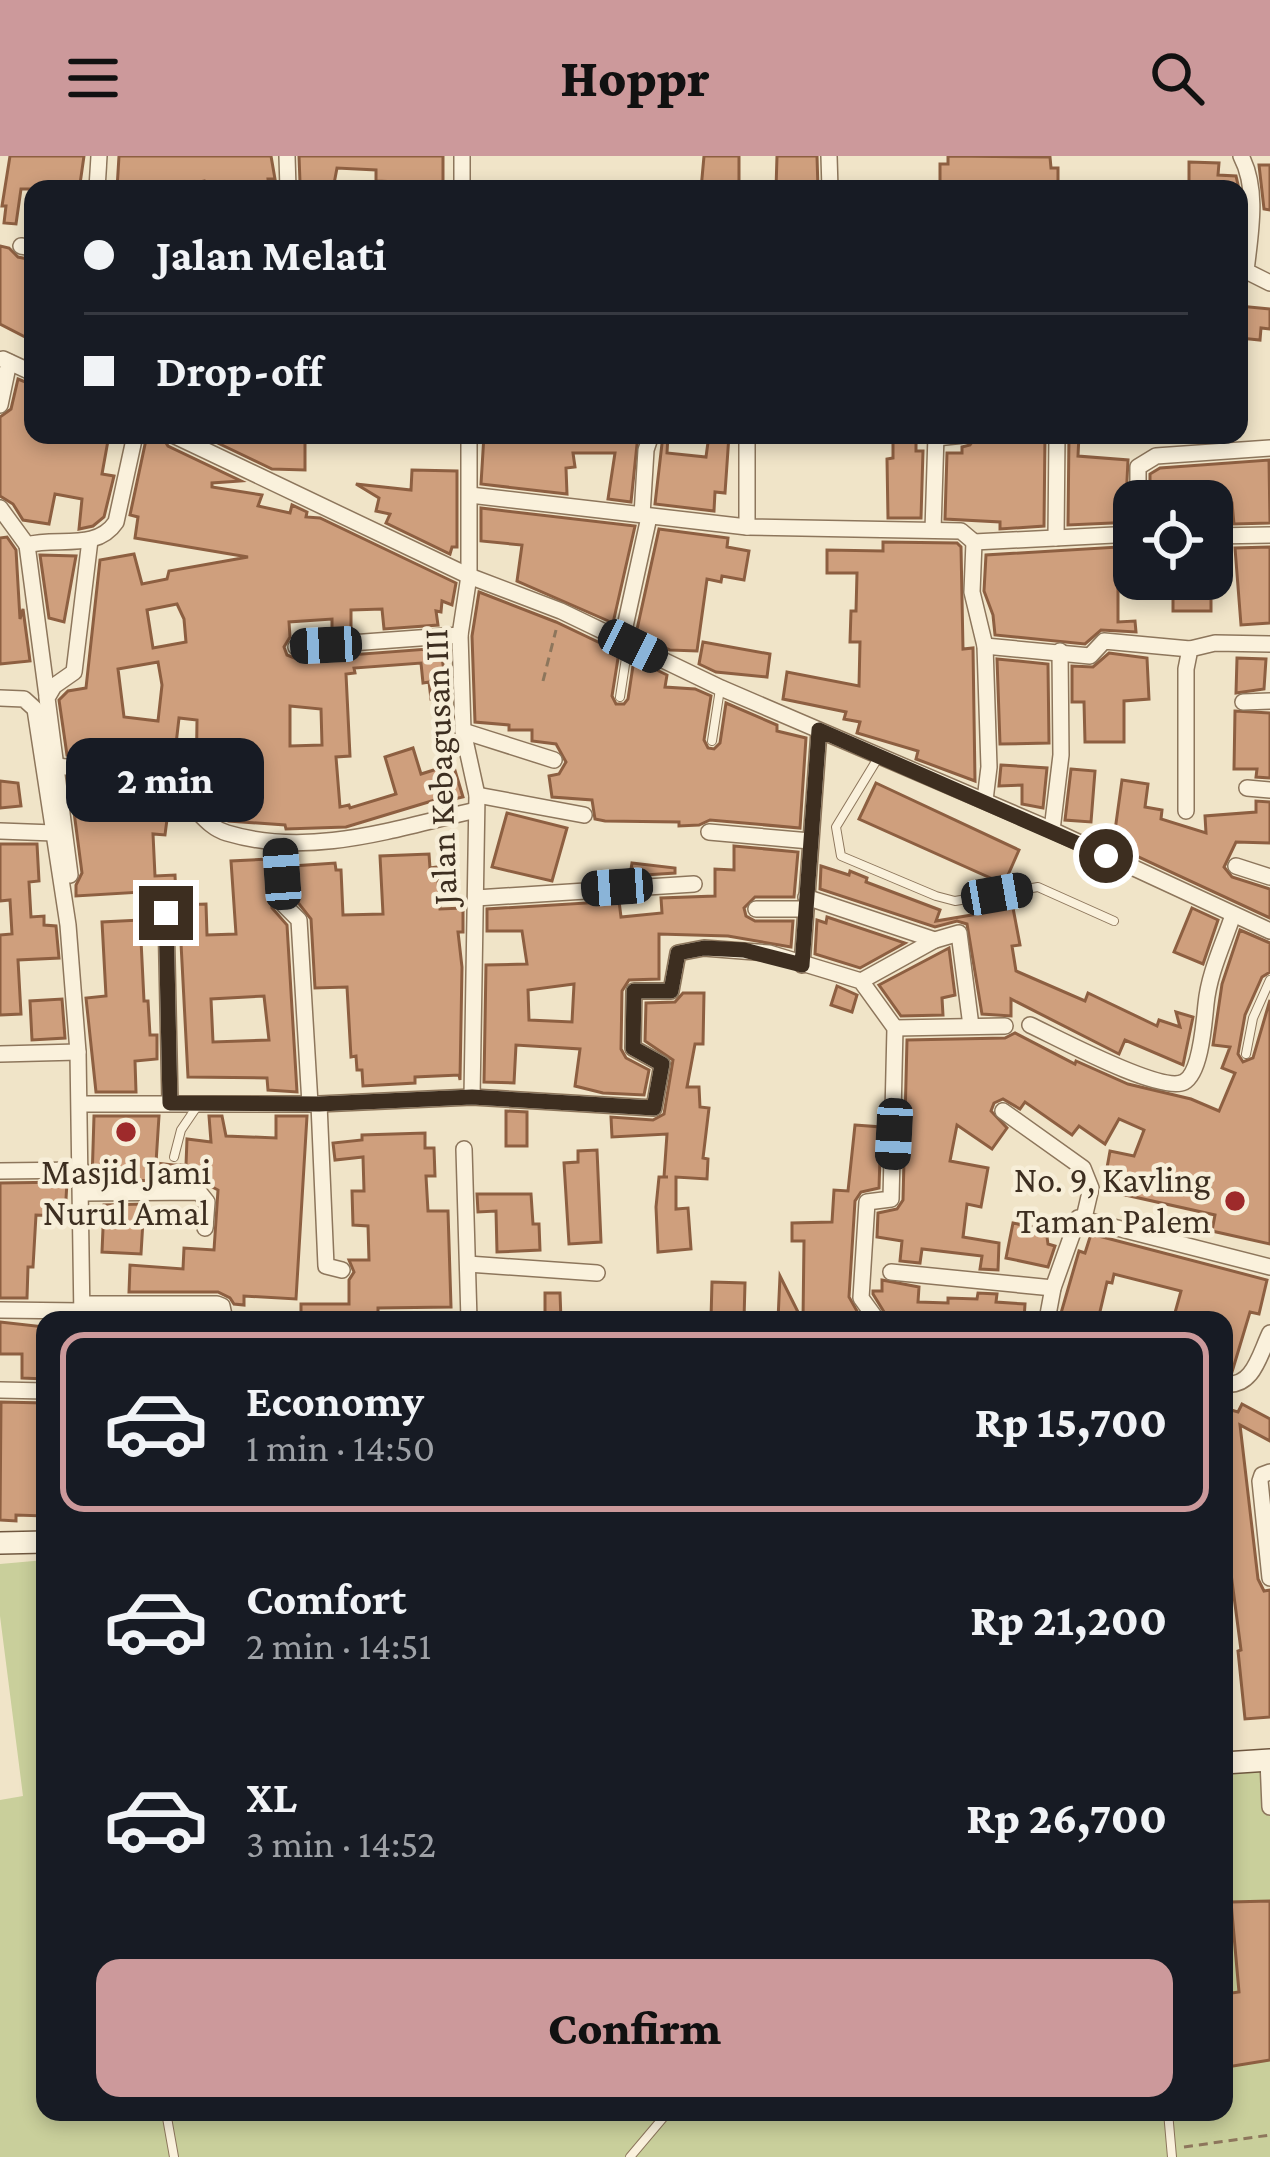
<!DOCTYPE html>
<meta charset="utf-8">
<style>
body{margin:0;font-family:"Crimson Pro",serif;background:#20242c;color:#f1f3f6;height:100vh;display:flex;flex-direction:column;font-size:45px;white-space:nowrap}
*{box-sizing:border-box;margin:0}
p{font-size:39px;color:#9ea1a6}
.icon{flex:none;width:66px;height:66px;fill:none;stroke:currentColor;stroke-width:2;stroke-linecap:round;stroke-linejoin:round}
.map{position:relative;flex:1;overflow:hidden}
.side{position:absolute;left:36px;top:1155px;width:1197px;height:810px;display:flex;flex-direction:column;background:#171b24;border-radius:24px;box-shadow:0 6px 18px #0003}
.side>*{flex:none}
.top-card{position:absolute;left:24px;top:24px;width:1224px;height:264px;border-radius:24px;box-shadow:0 6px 18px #0003;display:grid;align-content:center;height:264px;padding:0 60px;background:#171b24}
.fabs{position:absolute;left:1113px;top:324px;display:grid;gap:24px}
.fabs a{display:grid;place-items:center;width:120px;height:120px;border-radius:24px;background:#171b24;box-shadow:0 6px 18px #0003;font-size:60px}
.end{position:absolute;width:54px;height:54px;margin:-27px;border:15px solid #3d2e20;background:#fff;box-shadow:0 0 0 6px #fff}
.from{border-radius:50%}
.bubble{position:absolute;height:84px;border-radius:24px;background:#171b24;box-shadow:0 6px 18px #0003;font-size:39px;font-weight:800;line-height:84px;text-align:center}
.car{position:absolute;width:36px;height:72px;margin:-36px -18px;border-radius:15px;box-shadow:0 0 9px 3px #0007;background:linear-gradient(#222 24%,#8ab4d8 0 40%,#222 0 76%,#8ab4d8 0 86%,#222 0)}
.top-card b{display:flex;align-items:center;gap:42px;height:114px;font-size:45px}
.top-card b+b{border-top:3px solid #363941}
.top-card i{width:30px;height:30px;background:#f1f3f6}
ul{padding:21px 0 0;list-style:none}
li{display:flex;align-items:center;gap:36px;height:180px;margin:0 24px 18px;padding:0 36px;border:6px solid transparent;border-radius:24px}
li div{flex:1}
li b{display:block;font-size:45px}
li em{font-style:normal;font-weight:800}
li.on{border-color:#cc999b}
li>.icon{width:108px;height:108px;stroke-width:1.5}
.cta{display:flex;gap:24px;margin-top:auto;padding:24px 60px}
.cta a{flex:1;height:138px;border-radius:24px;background:#cc999b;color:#111;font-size:48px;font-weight:800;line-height:138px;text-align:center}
header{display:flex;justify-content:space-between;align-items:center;height:156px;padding:0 60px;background:#cc999b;color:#111;font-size:54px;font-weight:800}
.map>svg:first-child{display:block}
.green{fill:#c9cf9b}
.building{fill:#cf9f7d;stroke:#8d5f41;stroke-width:3;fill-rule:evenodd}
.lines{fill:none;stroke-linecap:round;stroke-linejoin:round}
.lane-casing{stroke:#8d765c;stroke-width:10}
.street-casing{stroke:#8d765c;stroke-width:18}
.secondary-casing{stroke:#6f573f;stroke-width:24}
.path{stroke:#8d765c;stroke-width:3;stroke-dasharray:9 6;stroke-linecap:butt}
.lane{stroke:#faf1dc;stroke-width:8}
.street{stroke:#faf1dc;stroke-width:15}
.secondary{stroke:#faf1dc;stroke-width:21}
.route{stroke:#3d2e20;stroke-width:15}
.poi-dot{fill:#9e2a2b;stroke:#f7eed8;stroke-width:4.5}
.labels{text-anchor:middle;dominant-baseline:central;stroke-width:9;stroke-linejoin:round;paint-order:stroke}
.street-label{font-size:36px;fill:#3d2e20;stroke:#f7eed8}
.poi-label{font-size:36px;fill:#3d2e20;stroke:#f7eed8}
</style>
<header><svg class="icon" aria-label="menu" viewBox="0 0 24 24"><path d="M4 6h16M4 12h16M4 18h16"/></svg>Hoppr<svg class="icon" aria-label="search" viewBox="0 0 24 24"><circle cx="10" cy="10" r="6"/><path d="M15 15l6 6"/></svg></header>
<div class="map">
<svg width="1270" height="2001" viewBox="0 0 1270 2001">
<rect width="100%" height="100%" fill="#f0e4c8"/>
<path class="green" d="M45,1404V1956H1224V1615L1270,1613V2001H0V1644L23,1640L0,1460V1408Z"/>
<g class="building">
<path d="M10,0H84L80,28L69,27V33H21L16,68L4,67L6,50H2Z"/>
<path d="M119,0H271L275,23H268L269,33H236L235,29L205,33L204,25L168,33H117Z"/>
<path d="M299,0H443V28L376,25V14L337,12L333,33H313L314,28L300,26Z"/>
<path d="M704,0H739V33H701Z"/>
<path d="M777,0H817L818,33H776Z"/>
<path d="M948,0L1050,1L1051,12H1058V33L979,28V33H940V8H948Z"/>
<path d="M1189,6L1219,7L1218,19L1236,20L1239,33H1189Z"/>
<path d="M1259,9H1270V54L1264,53Z"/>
<path d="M0,90L9,92L18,101L33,104V185L0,168Z"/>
<path d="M1239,150L1270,153V173L1261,172L1260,184L1239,182Z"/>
<path d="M18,223L33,229V279H109L102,318L114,320L104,361L93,370L79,373L82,343L55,338L49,368L23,364L13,348L0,340V261L11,253Z"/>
<path d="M147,279H161L168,290L241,325L212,327V331L262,339L258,350L290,357L292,349L307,356L306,361L320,362L456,427L452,449L442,445L441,456L436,455L438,469L384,473L382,453L351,454V475L332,476V463L289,466L290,481L284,491L287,499L297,503L441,492L447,541L431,543L429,526L423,527L421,507L354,512L355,517L346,518L350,600L336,601L340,651L349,649L350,652L396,638L385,601L413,592L421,618L453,608L463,641L446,645L445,641L346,671L286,673L285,669L229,665L228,642L203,644L196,638L197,564L179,562L172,623L99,603V600L67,599L59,544L68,535L86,532L100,404L134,398L142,428L167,423L169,415L248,401L135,382L138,361L130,359ZM177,448L184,463L186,486L153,492L147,454ZM158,506L162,529L158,565L124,561L118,513ZM290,550L321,553L322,589L290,590Z"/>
<path d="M201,279H305V314L272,313Z"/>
<path d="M484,279H638L631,346L608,343L615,297H573L575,311L566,312L567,338L481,328Z"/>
<path d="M663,279H668L667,297L706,301L709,279H729L725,337L715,336L714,355L655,348Z"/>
<path d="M893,279H916V295H923L921,362H888L887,303L893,302Z"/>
<path d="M997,279H1045L1044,370L1000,373V366L945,363L947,297H962V291L970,289L975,282L997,283Z"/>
<path d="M1069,279H1079L1078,300L1128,304L1126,345L1134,356V366L1068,369Z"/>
<path d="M1269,304L1270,367L1234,368L1232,347L1171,345V337L1150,336V318L1160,312Z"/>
<path d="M412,314L457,315V391H452L450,398L386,367L390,358L376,355L379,342L356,328L411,334Z"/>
<path d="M481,352L635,370L613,467L517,425L522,389L481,385Z"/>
<path d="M659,373L728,382L727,391L749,395L744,424L722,420L721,426L707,423L697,495L670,494L636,478Z"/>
<path d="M7,381L16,394L20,463L23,453L30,505L0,508V382Z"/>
<path d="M883,386L957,387L961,391L963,493L973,492L975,625L916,603L918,595L857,577L860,566L844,563L846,556L783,543L787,516L859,530L860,486H850L851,455H856L857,417H827V394L883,395Z"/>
<path d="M1134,390V420H1126V426H1118V466L1135,465L1136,476L1101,474L1085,488L995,479L993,459L984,435L986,399Z"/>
<path d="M1270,391V467L1241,469L1235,392Z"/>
<path d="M40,399L76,400L64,466L49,462Z"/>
<path d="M1195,423H1211V455H1173V427H1195Z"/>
<path d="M479,436L556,466L619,496L612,540L616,548H624L628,543L634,503L667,519L665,531L695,533L711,540L704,584L708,592L714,593L720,587L726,547L777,569V575L806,582L800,672L710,664L699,669L679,670V666L605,665L595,663L592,644L552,641L549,620L559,618L566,606L556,588L532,585V574H509V569L475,566L472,480Z"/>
<path d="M703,486L770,498L767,521L716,516L699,508Z"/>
<path d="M1109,497L1147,502L1149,543L1124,545V586H1085L1084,546H1072V510L1093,511Z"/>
<path d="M1237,502L1266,503L1264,533L1236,537Z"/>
<path d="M997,503L1048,508L1049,587L1000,588Z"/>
<path d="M1235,555L1270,557V622L1256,621L1257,613H1234Z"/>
<path d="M1001,609L1047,612L1043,652L1022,648V629L999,630Z"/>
<path d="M1071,613L1095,615L1091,666L1065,664Z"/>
<path d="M1122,624L1148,628L1145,651L1162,654L1161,663L1206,677L1205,660L1256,656V645L1270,646V687L1236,686L1224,711L1232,721L1270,733V762L1113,689Z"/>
<path d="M0,625L18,627L21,650L0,652Z"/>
<path d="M96,627L145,638L169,648L165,679L153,678L155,720L175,719L176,743L158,744V735L76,740V729L82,717L71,633L95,636Z"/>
<path d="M876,627L1019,694L1004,728L859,663Z"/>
<path d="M507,657L567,672L552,725L492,711Z"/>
<path d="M0,688H37L39,725L29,726L31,761L44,760V769L56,770L59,802L18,804L21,858L0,859V779L12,778L10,744L0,745Z"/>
<path d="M734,690L798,696L794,741H755L744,752L746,760L755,765H793L791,791L728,780L659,778V823L629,824L622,835L621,893L626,902L649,914L644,939L603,937L575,930L580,893L516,889L514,927L484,926L486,809L527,808L522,775H487V753L619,745L621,761L662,757L661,742L715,740V713L734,714ZM574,828L572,866L529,864L528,834Z"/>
<path d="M429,698L430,712L437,711L440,753L463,752V776H458L462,811L460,924L459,919L415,921V927L363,930L362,914H357L356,900L351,901L347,831L315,832L311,763L296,744L293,710L335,707L336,714H341L343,759L383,758L380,700Z"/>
<path d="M268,703L272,752L287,769L297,936L268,934L267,922L188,921L179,749L206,748L207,779L236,778L231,705ZM264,840L269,884L213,886L211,843Z"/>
<path d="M632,707L675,712V717L630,720Z"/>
<path d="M821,710L849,719L850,715L867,722L866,726L940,754L936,765L1013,752L1020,789L1012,790L1016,815L1085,845L1088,837L1157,870L1159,864L1180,871L1176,856L1193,861L1183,909L1125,884L1119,898L1011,843V860L982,858L967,768L957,765L935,771L820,733Z"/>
<path d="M1192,752L1218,764L1203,808L1174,796Z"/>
<path d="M827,761L905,787L860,812L815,798L817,764L826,767Z"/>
<path d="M140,764L144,845H148L150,879H157V903L135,905L136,936H96L86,842L106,840L102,766Z"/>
<path d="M1240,774L1270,787V816L1262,821L1245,859L1238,898L1243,906L1253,902L1270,844V1088L1212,1075L1215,1059L1103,1034L1110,995L1134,1000L1144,974L1119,963L1105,988L1079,970L1072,979L1025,946L1020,953L1003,943L994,947L991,955L1007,972L992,993L957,969L950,1005L988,1012L981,1051L967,1048L963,1081L999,1087L998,1114L980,1113L982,1100L922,1093L920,1107L900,1105L902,1085L877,1081L878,1057L897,1053L903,1044L907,884L1005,882L1015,877L1075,908L1076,905L1128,928L1191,943L1219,955L1235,917L1222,912L1230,891L1213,889L1222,828Z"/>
<path d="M949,792L955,839L942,842L943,859L901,860L879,829Z"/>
<path d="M837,830L857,839L852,856L831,849Z"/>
<path d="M683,837H704L703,888H695L687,931H699L700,951L709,952L703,1002L708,1003L707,1023L676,1021V1053L688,1052L691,1093L658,1096L656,1051L659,1021H668H664L667,978L612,981L611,961L653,964L664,958L673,904L645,885L646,847L675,846Z"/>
<path d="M62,843L65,882L32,884L30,845Z"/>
<path d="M506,955L527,956V990H506Z"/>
<path d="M94,960H159L156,1007L173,1009H186L187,983L211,986L209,960H222L226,980L276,982V960H307L296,1143L244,1140V1149L234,1148L230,1142L218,1136H129L130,1109L183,1113L184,1092L214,1094L218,1034L199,1024L92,1025Z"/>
<path d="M855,969L881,971L879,1032L861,1036L855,1045L849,1141L862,1164H803L804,1085H792V1067L832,1066L834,1034L848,1035Z"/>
<path d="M425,977V992H434L435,1020H426L428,1055H448L451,1151L378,1152V1164H301V1148H349V1124L354,1116L349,1104H369L368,1070L353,1069L352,1035H364L363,1001L335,1004L333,987L362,984V979Z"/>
<path d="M597,994L601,1086L569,1088L564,1007L578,1006V995Z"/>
<path d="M67,1026L65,1060L36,1059L33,1111H28L27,1142H0V1027Z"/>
<path d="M477,1038H531L533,1068H539L540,1094L497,1096L496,1055L478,1056Z"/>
<path d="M144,1048L141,1098L102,1096L104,1049Z"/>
<path d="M1013,1067L1046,1074L1048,1088L1055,1090L1048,1111L1006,1102Z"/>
<path d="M1091,1078L1267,1124L1259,1158L1250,1156L1232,1216H1224V1164H1173L1181,1135L1114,1118L1112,1127L1107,1126L1098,1164H1059L1079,1095L1085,1097Z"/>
<path d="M780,1120L802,1164H778Z"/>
<path d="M882,1124L919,1131L918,1146L948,1147V1142L977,1143L978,1137L997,1138L996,1146L1025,1148L1024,1164H889L873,1138V1135H882Z"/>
<path d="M712,1126L745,1127L744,1164L711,1163Z"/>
<path d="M545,1137H560L561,1164H545Z"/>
<rect x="128" y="1160" width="84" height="4"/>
<path d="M0,1166L45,1171V1223L22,1222V1198H0Z"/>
<path d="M1,1246L45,1247V1360L16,1359V1365L0,1364Z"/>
<path d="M1242,1248L1270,1263V1285L1240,1269L1258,1423L1264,1435L1270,1434V1561L1245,1563L1238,1495L1241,1494L1224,1364V1252L1238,1256Z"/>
<path d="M1270,1745V1904L1227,1911L1224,1838L1239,1836L1231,1746Z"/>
</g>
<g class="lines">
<defs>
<g id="lane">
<path d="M620,541L628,489"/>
<path d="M712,585L720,533"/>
<path d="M878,602L836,671L841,700L936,740L955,745L1038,731L1114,765"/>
<path d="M1246,898L1253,862L1270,824"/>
<path d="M174,1001L181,974L198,949"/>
<path d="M166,1956L174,2001"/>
<path d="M1168,1956L1172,2001"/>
<path d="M630,2001L668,1956"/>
</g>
<g id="street">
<path d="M287,0L288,33"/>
<path d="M462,0V33"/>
<path d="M829,0L830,33"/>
<path d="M1241,0C1259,34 1250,78 1246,115L1270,127"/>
<path d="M97,33L99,0"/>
<path d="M21,90L33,92"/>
<path d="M3,203L33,217"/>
<path d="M0,249L9,206"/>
<path d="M173,279L469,420L561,455L721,532L1052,674L1270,775"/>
<path d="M469,279V420L460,479L463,575L477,639L472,941"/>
<path d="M747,279V371L961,375L974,386L1134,378"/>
<path d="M936,282L964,279"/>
<path d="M470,339L747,371"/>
<path d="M1138,345V311L1156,300L1270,292"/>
<path d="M0,352L27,389"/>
<path d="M642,359L646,294L651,279"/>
<path d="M933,374L936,279"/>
<path d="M1212,380L1270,379"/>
<path d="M1056,382L1057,279"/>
<path d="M974,386L972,436L985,490L989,611L985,644"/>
<path d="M27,389C56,380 96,396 116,366L135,279"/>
<path d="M27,389L47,540"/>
<path d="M622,484L649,361"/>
<path d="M985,490L1090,500L1104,485L1190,493"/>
<path d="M296,491L460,479"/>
<path d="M0,542L24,543L35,553L68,769L78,896L82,1164"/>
<path d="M1243,546L1270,545"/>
<path d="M463,575L554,604"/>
<path d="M58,610C96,615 142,619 176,638C196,648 204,670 227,677C310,702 394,673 476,654"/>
<path d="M1247,632L1270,634"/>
<path d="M477,639L584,659"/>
<path d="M1186,655V513L1190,493L1215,487L1270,488"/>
<path d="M1052,674L1061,599L1060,495"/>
<path d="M0,675L54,677"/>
<path d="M709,676L810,685"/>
<path d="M279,687L284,749L299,764L310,948"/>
<path d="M1236,710L1270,721"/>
<path d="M70,719L47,542L54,530L74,516L90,384"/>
<path d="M806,741L935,784L959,777L971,870"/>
<path d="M476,742L694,728"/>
<path d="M756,753H805"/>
<path d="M166,757L170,947"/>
<path d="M802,809L819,575"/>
<path d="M861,825L935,784"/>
<path d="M1030,869C1056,881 1161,938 1184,926C1201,917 1204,866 1206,848C1209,817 1223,789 1233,759"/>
<path d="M895,872L1005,870"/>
<path d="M0,898L78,896"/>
<path d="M82,948H319L472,941L654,952L662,908L633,892L634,835H671L678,797L704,792L769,797L861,825L895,872L891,1043L867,1046L861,1142L877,1164"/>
<path d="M319,948L326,1110L342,1114"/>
<path d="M1003,955L1083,1012L1091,1032L1084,1062"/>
<path d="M464,993L469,1164"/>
<path d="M0,1015L82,1014"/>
<path d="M82,1037L199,1036L207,1046L205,1072"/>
<path d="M468,1108L597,1117"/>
<path d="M891,1116L1053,1132"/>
<path d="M83,1148H217L222,1150L225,1164"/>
<path d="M0,1154L82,1155"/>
<path d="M1047,1164L1053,1132L1078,1062L1270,1111"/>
<path d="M1224,1228C1253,1232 1259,1200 1270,1177"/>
<path d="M0,1234L45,1235"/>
<path d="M1270,1316L1262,1319L1260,1325L1270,1422"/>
<path d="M1268,1604L1270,1651"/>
</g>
<g id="secondary">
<path d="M0,1387L45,1386"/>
<path d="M1224,1607L1270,1604"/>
</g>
</defs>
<use href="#lane" class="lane-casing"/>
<use href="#street" class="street-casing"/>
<use href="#secondary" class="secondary-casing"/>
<g class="path">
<path d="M543,525L556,474"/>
<path d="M1184,1991L1270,1979"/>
</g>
<use href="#lane" class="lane"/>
<use href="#street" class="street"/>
<use href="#secondary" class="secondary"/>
</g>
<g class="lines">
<path class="route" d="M166,757L170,947L319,948L472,941L654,952L662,908L633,892L634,835H671L678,797L704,792L744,794L802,809L819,574L1106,700"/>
</g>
<g class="poi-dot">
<circle cx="126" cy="976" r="12"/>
<circle cx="1235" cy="1045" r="12"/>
</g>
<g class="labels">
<g class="street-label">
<text transform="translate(440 611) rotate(-92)">Jalan Kebagusan III</text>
</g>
<g class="poi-label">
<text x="126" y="1016">Masjid Jami<tspan x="126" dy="41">Nurul Amal</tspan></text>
<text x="1211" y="1024" text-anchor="end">No. 9, Kavling<tspan x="1211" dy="41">Taman Palem</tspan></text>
</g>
</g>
</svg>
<div class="fabs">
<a><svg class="icon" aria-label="locate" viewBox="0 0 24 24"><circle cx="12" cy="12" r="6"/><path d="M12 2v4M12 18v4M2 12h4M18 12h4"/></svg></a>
</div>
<i class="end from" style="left:1106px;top:700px"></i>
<i class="end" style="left:166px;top:757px"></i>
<div class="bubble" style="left:66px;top:582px;width:198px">2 min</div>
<i class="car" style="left:326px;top:489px;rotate:267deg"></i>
<i class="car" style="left:633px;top:490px;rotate:116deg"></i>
<i class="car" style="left:282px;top:718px;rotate:356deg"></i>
<i class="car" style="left:617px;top:731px;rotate:266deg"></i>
<i class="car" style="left:997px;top:738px;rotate:80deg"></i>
<i class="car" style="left:894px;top:978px;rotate:183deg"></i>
<div class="top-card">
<b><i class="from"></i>Jalan Melati</b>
<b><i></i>Drop-off</b>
</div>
<section class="side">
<ul>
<li class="on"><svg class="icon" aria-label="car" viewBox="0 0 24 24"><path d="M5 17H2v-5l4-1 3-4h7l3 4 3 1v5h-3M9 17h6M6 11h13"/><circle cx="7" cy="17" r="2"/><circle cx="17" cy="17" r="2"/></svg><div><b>Economy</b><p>1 min · 14:50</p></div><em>Rp 15,700</em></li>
<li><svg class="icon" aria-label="car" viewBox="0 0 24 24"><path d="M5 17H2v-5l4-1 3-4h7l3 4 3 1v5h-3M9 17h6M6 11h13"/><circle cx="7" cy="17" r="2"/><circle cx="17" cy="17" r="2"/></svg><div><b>Comfort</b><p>2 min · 14:51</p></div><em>Rp 21,200</em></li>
<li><svg class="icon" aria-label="car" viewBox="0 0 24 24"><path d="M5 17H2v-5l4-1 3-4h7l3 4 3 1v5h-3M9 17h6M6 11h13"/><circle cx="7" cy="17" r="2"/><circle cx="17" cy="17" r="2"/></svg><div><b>XL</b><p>3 min · 14:52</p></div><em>Rp 26,700</em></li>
</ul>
<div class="cta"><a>Confirm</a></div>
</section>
</div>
